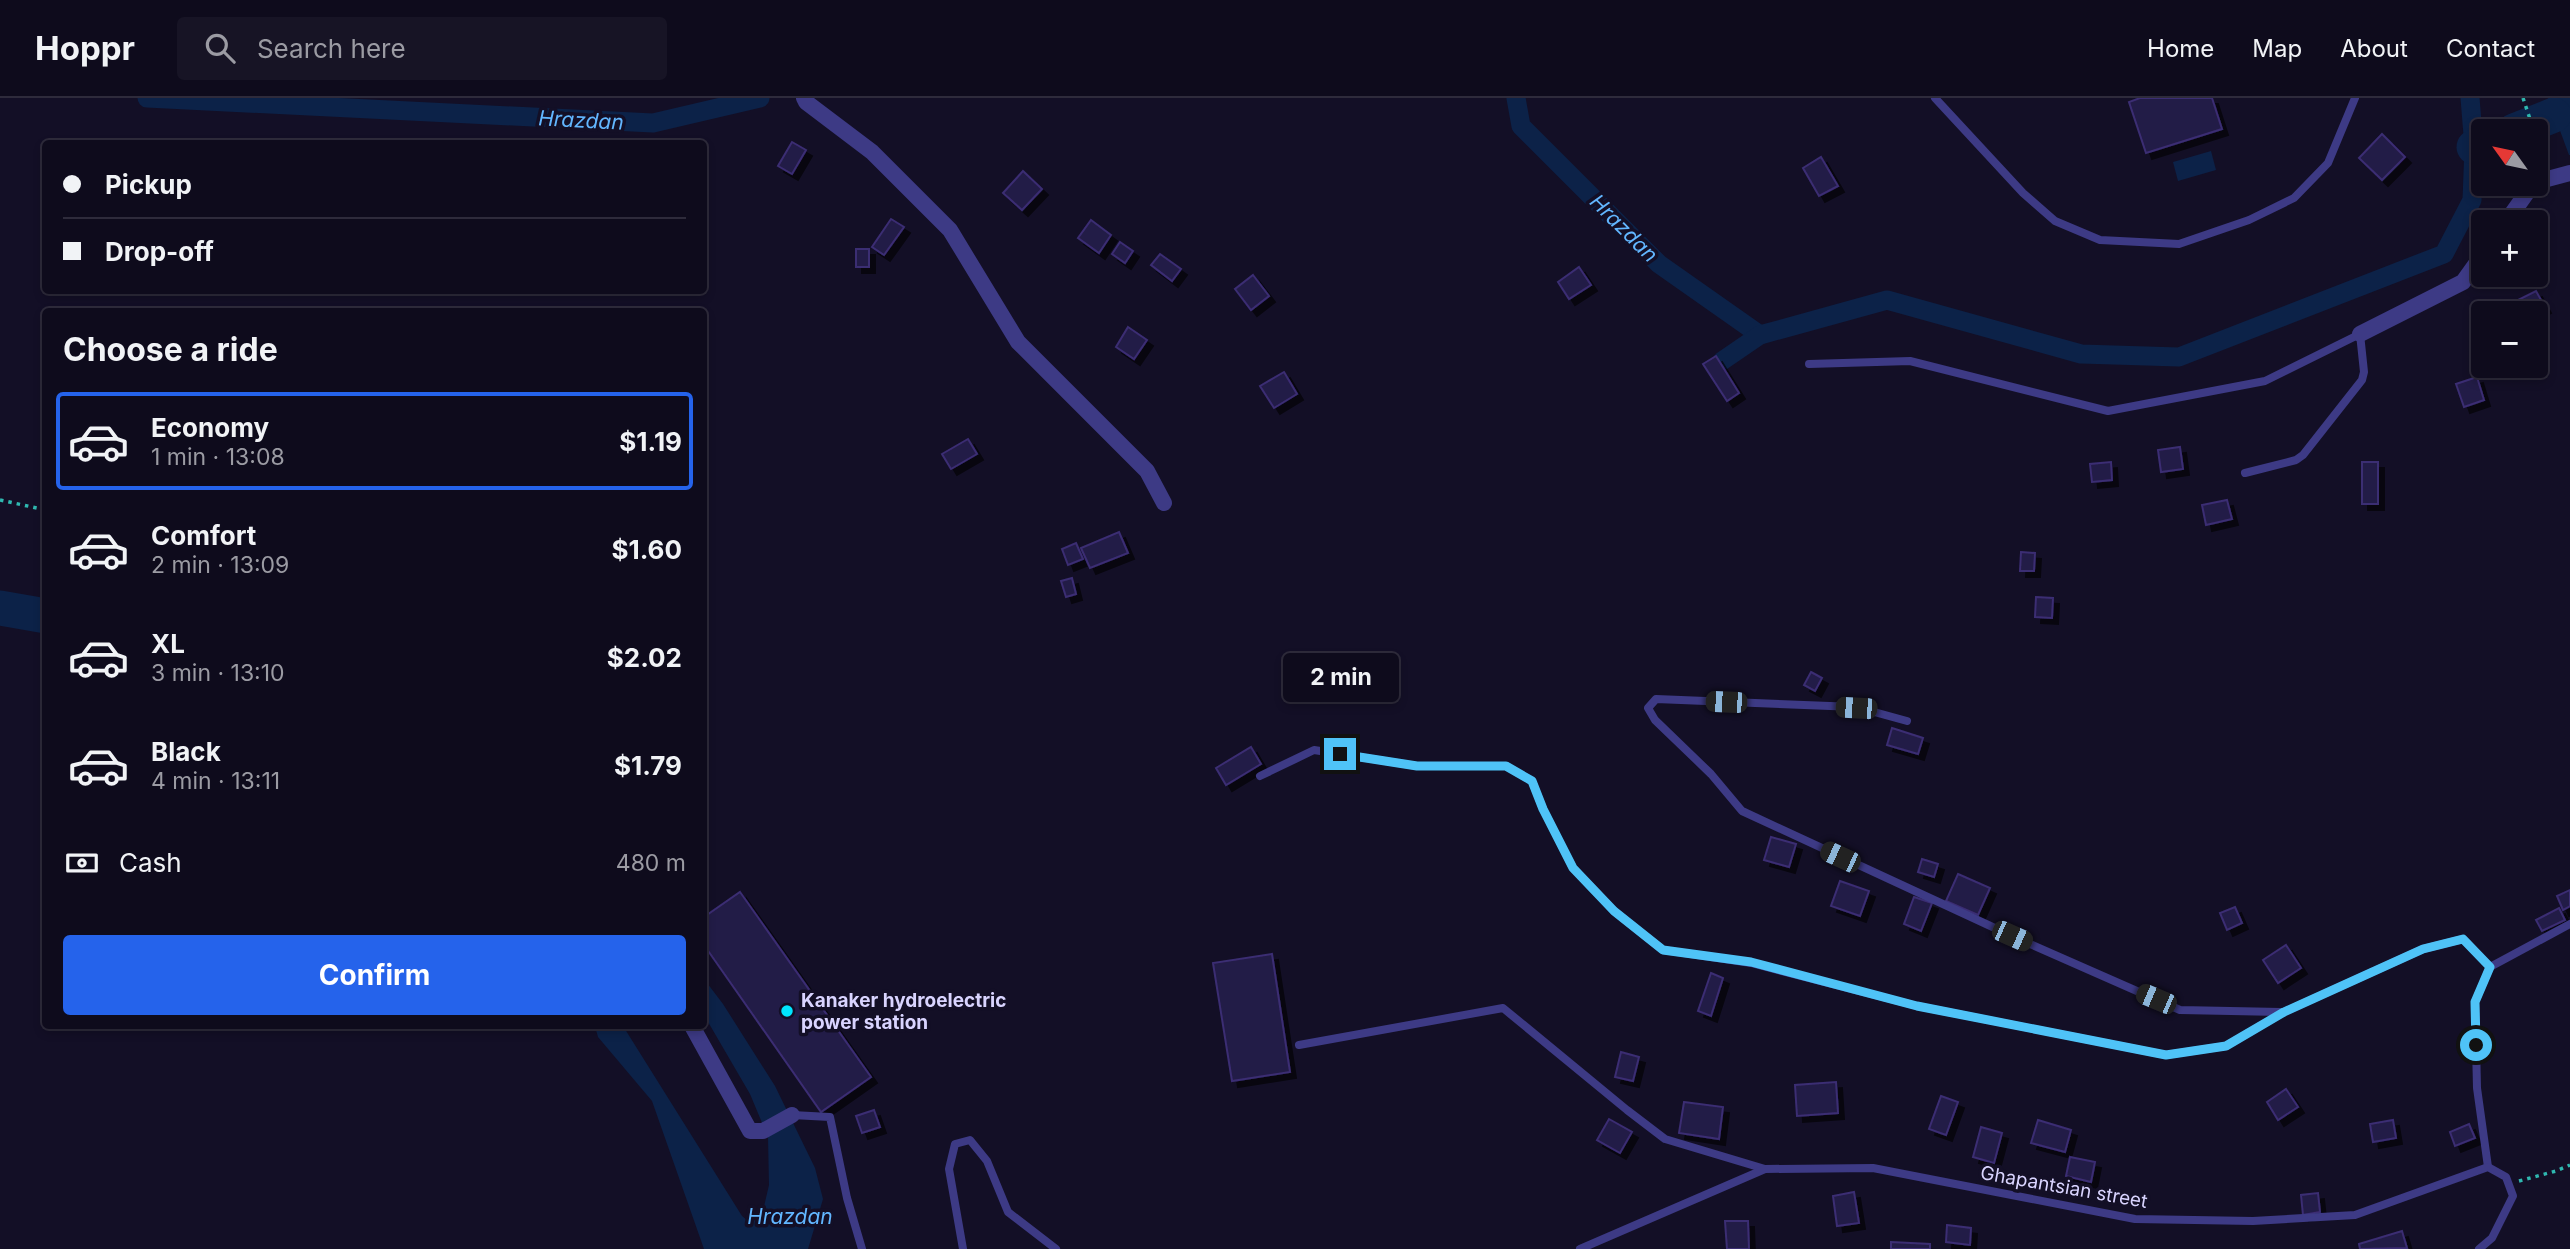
<!DOCTYPE html>
<meta charset="utf-8">
<style>
body{margin:0;font-family:Inter,sans-serif;background:#171425;color:#f1f3f6;height:100vh;display:flex;flex-direction:column;font-size:26px;white-space:nowrap}
*{box-sizing:border-box;margin:0}
p{font-size:23px;color:#9b9ba3}
.icon{flex:none;width:38px;height:38px;fill:none;stroke:currentColor;stroke-width:2;stroke-linecap:round;stroke-linejoin:round}
.map{position:relative;flex:1;overflow:hidden}
.side{position:absolute;left:42px;top:210px;width:665px;height:721px;display:flex;flex-direction:column;background:#0e0b1c;border-radius:7px;box-shadow:0 4px 10px #0003,0 0 0 2px #2e2b3b}
.side>*{flex:none}
.hud{position:absolute;left:42px;top:42px;width:665px;height:154px;border-radius:7px;box-shadow:0 4px 10px #0003,0 0 0 2px #2e2b3b;display:grid;align-content:center;height:154px;padding:0 21px;background:#0e0b1c}
.needle{width:46px;rotate:303deg}
.controls{position:absolute;left:2471px;top:21px;display:grid;gap:14px}
.controls a{display:grid;place-items:center;width:77px;height:77px;border-radius:7px;background:#0e0b1c;box-shadow:0 4px 10px #0003,0 0 0 2px #2e2b3b;font-size:35px}
.end{position:absolute;width:32px;height:32px;margin:-16px;border:9px solid #4fc3f7;background:#111;box-shadow:0 0 0 4px #111}
.from{border-radius:50%}
.bubble{position:absolute;height:49px;border-radius:7px;background:#0e0b1c;box-shadow:0 4px 10px #0003,0 0 0 2px #2e2b3b;font-size:23px;font-weight:700;line-height:49px;text-align:center}
.car{position:absolute;width:21px;height:42px;margin:-21px -10px;border-radius:9px;box-shadow:0 0 5px 2px #0007;background:linear-gradient(#222 24%,#8ab4d8 0 40%,#222 0 76%,#8ab4d8 0 86%,#222 0)}
.hud b{display:flex;align-items:center;gap:24px;height:66px;font-size:26px}
.hud b+b{border-top:2px solid #2e2b3b}
.hud i{width:18px;height:18px;background:#f1f3f6}
ul{padding:0;list-style:none}
li{display:flex;align-items:center;gap:21px;height:98px;margin:0 14px 10px;padding:0 7px;border:4px solid transparent;border-radius:7px}
li div{flex:1}
li b{display:block;font-size:26px}
li em{font-style:normal;font-weight:700}
li.current{border-color:#2563eb}
li>.icon{width:63px;height:63px;stroke-width:1.5}
h2{padding:0 21px;font-size:32px;line-height:84px}
.pay{display:flex;align-items:center;gap:18px;height:77px;padding:0 21px;font-size:26px}
.pay p{margin-inline-start:auto}
.primary-button{display:flex;gap:14px;margin-top:auto;padding:14px 21px}
.primary-button a{flex:1;height:80px;border-radius:7px;background:#2563eb;color:#fff;font-size:28px;font-weight:700;line-height:80px;text-align:center}
header{display:flex;align-items:center;gap:42px;box-sizing:border-box;height:98px;padding:0 35px;background:#0e0b1c;border-bottom:2px solid #2e2b3b}
header strong{font-size:33px}
nav{display:flex;gap:38px;margin-inline-start:auto;font-size:24px}
.search{width:490px;height:63px;background:#171425;display:flex;align-items:center;gap:18px;box-sizing:border-box;padding:0 24px;border-radius:7px;color:#9b9ba3;font-size:26px}
.map>svg:first-child{display:block}
.water{fill:#0c2248}
.lines{fill:none;stroke-linecap:round;stroke-linejoin:round}
.canal{stroke:#0c2248;stroke-width:19}
.river{stroke:#0c2248;stroke-width:35}
.building{fill:#241b47;stroke:#3b2d73;stroke-width:2;filter:url(#shadow)}
.path{stroke:#2fb8b0;stroke-width:3.5;stroke-dasharray:3.5 5;stroke-linecap:butt}
.lane{stroke:#3d3a85;stroke-width:8}
.street{stroke:#3d3a85;stroke-width:16}
.route{stroke:#4fc3f7;stroke-width:9}
.poi-dot{fill:#00e5ff;stroke:#130f26;stroke-width:2.5}
.labels{text-anchor:middle;dominant-baseline:central;stroke-width:7;stroke-linejoin:round;paint-order:stroke}
.poi-label{font-size:19px;font-weight:bold;fill:#d9d4ff;stroke:#130f26;text-anchor:start}
.street-label{font-size:19px;fill:#d9d4ff;stroke:#130f26}
.water-label{font-size:21px;font-style:italic;fill:#62b6ff;stroke:#130f26}
</style>
<header>
<strong>Hoppr</strong>
<div class="search"><svg class="icon" aria-label="search" viewBox="0 0 24 24"><circle cx="10" cy="10" r="6"/><path d="M15 15l6 6"/></svg>Search here</div>
<nav><a>Home</a><a>Map</a><a>About</a><a>Contact</a></nav>
</header>
<div class="map">
<svg width="2570" height="1151" viewBox="0 0 2570 1151">
<defs>
<filter id="shadow"><feDropShadow dx="6" dy="6" stdDeviation="0" flood-color="#0009"/></filter>
</defs>
<rect width="100%" height="100%" fill="#130f26"/>
<g class="water">
<path d="M2548,0H2570V57H2569Z"/>
<path d="M2211,53L2216,72L2178,83L2173,64Z"/>
<path d="M704,881L723,906L775,988L815,1070L823,1101L808,1151H704L652,1003L598,939L595,928H623L742,1118L748,1123L755,1122L762,1117L769,1087L768,1039L750,996L704,917Z"/>
</g>
<g class="lines">
<g class="canal">
<path d="M147,0L653,25L760,0"/>
<path d="M1516,0L1521,28L1659,166L1760,237"/>
<path d="M1722,263L1760,237L1887,202L2081,256L2179,259L2444,156L2472,102L2474,49L2470,0"/>
</g>
<g class="river">
<path d="M2514,33L2554,17"/>
<path d="M2474,49L2483,45"/>
<path d="M0,510L46,518"/>
</g>
</g>
<g class="building">
<path d="M2140,0H2212L2222,31L2146,55L2129,4Z"/>
<path d="M2382,36L2405,59L2382,82L2359,60Z"/>
<path d="M792,44L806,52L792,76L778,68Z"/>
<path d="M1821,59L1838,88L1819,98L1803,70Z"/>
<path d="M1023,73L1042,91L1022,112L1003,95Z"/>
<path d="M891,121L904,129L884,157L872,149Z"/>
<path d="M1091,122L1111,137L1099,155L1078,140Z"/>
<path d="M1120,144L1133,153L1125,165L1112,156Z"/>
<rect x="856" y="151" width="13" height="18"/>
<path d="M1160,156L1181,171L1172,183L1151,167Z"/>
<path d="M1579,169L1591,187L1569,201L1558,184Z"/>
<path d="M1253,177L1269,198L1251,212L1235,191Z"/>
<path d="M2536,193L2545,209L2533,215H2509L2506,208Z"/>
<path d="M1128,229L1147,242L1134,261L1116,249Z"/>
<path d="M1716,258L1739,295L1727,303L1703,266Z"/>
<path d="M1284,274L1297,296L1274,310L1260,288Z"/>
<path d="M2477,279L2484,302L2464,309L2456,286Z"/>
<path d="M968,341L977,356L951,371L942,356Z"/>
<path d="M2180,349L2183,371L2161,374L2158,352Z"/>
<path d="M2111,364L2112,382L2092,384L2090,366Z"/>
<rect x="2362" y="364" width="16" height="42"/>
<path d="M2227,402L2232,421L2206,427L2202,407Z"/>
<path d="M1119,434L1128,455L1090,470L1081,450Z"/>
<path d="M1076,445L1083,461L1068,467L1062,451Z"/>
<path d="M2021,454L2035,455L2034,473H2020Z"/>
<path d="M1072,480L1076,496L1066,499L1061,483Z"/>
<path d="M2036,499L2053,500L2052,520L2035,519Z"/>
<path d="M1811,574L1822,580L1815,593L1804,587Z"/>
<path d="M1892,630L1923,640L1918,656L1887,647Z"/>
<path d="M1251,649L1261,666L1226,687L1216,670Z"/>
<path d="M1771,739L1796,746L1789,769L1764,762Z"/>
<path d="M1922,761L1938,766L1934,779L1918,774Z"/>
<path d="M1958,776L1990,790L1978,817L1946,803Z"/>
<path d="M1840,783L1869,793L1860,818L1831,808Z"/>
<path d="M2570,792V808L2563,812L2557,798Z"/>
<path d="M740,794L871,979L821,1014L704,847V819Z"/>
<path d="M1914,799L1932,805L1921,833L1904,826Z"/>
<path d="M2235,809L2242,825L2227,832L2220,815Z"/>
<path d="M2559,810L2565,822L2542,833L2536,822Z"/>
<path d="M2286,847L2301,870L2278,885L2263,862Z"/>
<path d="M1272,856L1290,974L1232,983L1213,865Z"/>
<path d="M1711,875L1723,880L1711,918L1698,913Z"/>
<path d="M1621,954L1639,959L1633,983L1615,979Z"/>
<path d="M1836,984L1838,1015L1797,1018L1795,987Z"/>
<path d="M2286,991L2298,1009L2278,1022L2267,1004Z"/>
<path d="M1941,998L1958,1004L1946,1037L1929,1031Z"/>
<path d="M1684,1004L1723,1009L1719,1041L1679,1035Z"/>
<path d="M874,1012L880,1029L862,1035L856,1018Z"/>
<path d="M1609,1021L1632,1034L1620,1055L1597,1042Z"/>
<path d="M2038,1022L2071,1032L2065,1054L2031,1045Z"/>
<path d="M2393,1022L2396,1040L2373,1044L2370,1026Z"/>
<path d="M2469,1026L2475,1040L2455,1048L2450,1034Z"/>
<path d="M1981,1029L2002,1035L1994,1065L1973,1059Z"/>
<path d="M2070,1059L2095,1064L2091,1084L2066,1078Z"/>
<path d="M1854,1094L1859,1125L1837,1128L1833,1098Z"/>
<path d="M2318,1095L2320,1114L2303,1117L2301,1097Z"/>
<path d="M1725,1123H1748L1749,1151H1727Z"/>
<path d="M1947,1127L1971,1130L1970,1147L1946,1144Z"/>
<path d="M2402,1133L2407,1150L2360,1151L2359,1146Z"/>
<path d="M1891,1144L1930,1146V1151H1891Z"/>
</g>
<g class="lines">
<g class="path">
<path d="M2523,0L2534,33"/>
<path d="M2536,39L2540,53L2537,67"/>
<path d="M0,402L46,412"/>
<path d="M2519,1083L2556,1073L2570,1067"/>
</g>
<g class="lane">
<path d="M1935,0L2023,95L2055,123L2100,142L2179,146L2249,122L2294,100L2328,65L2355,0"/>
<path d="M1809,266L1910,263L2108,313L2265,283L2360,236L2364,274L2362,282L2303,357L2296,362L2245,375"/>
<path d="M1907,623L1856,609L1656,601L1648,610L1655,622L1711,676L1742,713L2012,838L2180,912L2281,914"/>
<path d="M1260,678L1314,652L1417,668H1506L1532,683L1543,711L1573,770L1614,813L1663,852L1751,865L1917,908L2166,957L2226,948L2284,914L2423,851L2463,841L2490,869L2570,826"/>
<path d="M1299,947L1503,910L1627,1012L1665,1041L1765,1071"/>
<path d="M792,1017L830,1019L847,1100L862,1151"/>
<path d="M2488,1069L2477,990L2475,904L2490,869"/>
<path d="M963,1151L949,1071L955,1046L970,1042L987,1063L1008,1114L1056,1151"/>
<path d="M1580,1151L1765,1071L1873,1070L2135,1121L2253,1123L2355,1117L2488,1069L2506,1079L2513,1098L2492,1140L2479,1151"/>
</g>
<g class="street">
<path d="M804,0L806,4L872,54L950,132L1018,244L1147,373L1164,405"/>
<path d="M2536,84L2570,75"/>
<path d="M2506,124L2533,86"/>
<path d="M2360,236L2463,184L2483,156"/>
<path d="M692,928L750,1033H763L792,1017"/>
</g>
</g>
<g class="lines">
<path class="route" d="M1340,656L1417,668H1506L1532,683L1543,711L1573,770L1614,813L1663,852L1751,864L1917,908L2166,957L2226,948L2284,914L2423,851L2463,841L2490,869L2475,904L2476,947"/>
</g>
<circle class="poi-dot" cx="787" cy="913" r="7"/>
<g class="labels">
<g class="poi-label">
<text x="801" y="902">Kanaker hydroelectric<tspan x="801" dy="22">power station</tspan></text>
</g>
<g class="street-label">
<text transform="translate(2064 1089) rotate(10)">Ghapantsian street</text>
</g>
<g class="water-label">
<text transform="translate(581 22) rotate(3)">Hrazdan</text>
<text transform="translate(1624 130) rotate(45)">Hrazdan</text>
<text x="790" y="1118">Hrazdan</text>
</g>
</g>
</svg>
<div class="controls">
<a><svg class="needle" viewBox="-14 -14 28 28"><path d="M0-13l5 13h-10z" fill="#e53935"/><path d="M0 13l5-13h-10z" fill="#9b9ba3"/></svg></a>
<a>+</a>
<a>−</a>
</div>
<i class="end from" style="left:2476px;top:947px"></i>
<i class="end" style="left:1340px;top:656px"></i>
<div class="bubble" style="left:1283px;top:555px;width:116px">2 min</div>
<i class="car" style="left:1726px;top:604px;rotate:272deg"></i>
<i class="car" style="left:1856px;top:610px;rotate:273deg"></i>
<i class="car" style="left:1840px;top:759px;rotate:295deg"></i>
<i class="car" style="left:2012px;top:838px;rotate:114deg"></i>
<i class="car" style="left:2156px;top:901px;rotate:293deg"></i>
<div class="hud">
<b><i class="from"></i>Pickup</b>
<b><i></i>Drop-off</b>
</div>
<section class="side">
<h2>Choose a ride</h2>
<ul>
<li class="current"><svg class="icon" aria-label="car" viewBox="0 0 24 24"><path d="M5 17H2v-5l4-1 3-4h7l3 4 3 1v5h-3M9 17h6M6 11h13"/><circle cx="7" cy="17" r="2"/><circle cx="17" cy="17" r="2"/></svg><div><b>Economy</b><p>1 min · 13:08</p></div><em>$1.19</em></li>
<li><svg class="icon" aria-label="car" viewBox="0 0 24 24"><path d="M5 17H2v-5l4-1 3-4h7l3 4 3 1v5h-3M9 17h6M6 11h13"/><circle cx="7" cy="17" r="2"/><circle cx="17" cy="17" r="2"/></svg><div><b>Comfort</b><p>2 min · 13:09</p></div><em>$1.60</em></li>
<li><svg class="icon" aria-label="car" viewBox="0 0 24 24"><path d="M5 17H2v-5l4-1 3-4h7l3 4 3 1v5h-3M9 17h6M6 11h13"/><circle cx="7" cy="17" r="2"/><circle cx="17" cy="17" r="2"/></svg><div><b>XL</b><p>3 min · 13:10</p></div><em>$2.02</em></li>
<li><svg class="icon" aria-label="car" viewBox="0 0 24 24"><path d="M5 17H2v-5l4-1 3-4h7l3 4 3 1v5h-3M9 17h6M6 11h13"/><circle cx="7" cy="17" r="2"/><circle cx="17" cy="17" r="2"/></svg><div><b>Black</b><p>4 min · 13:11</p></div><em>$1.79</em></li>
</ul>
<div class="pay"><svg class="icon" aria-label="cash" viewBox="0 0 24 24"><path d="M3 7h18v10H3z"/><circle cx="12" cy="12" r="2"/></svg>Cash<p>480 m</p></div>
<div class="primary-button"><a>Confirm</a></div>
</section>
</div>
